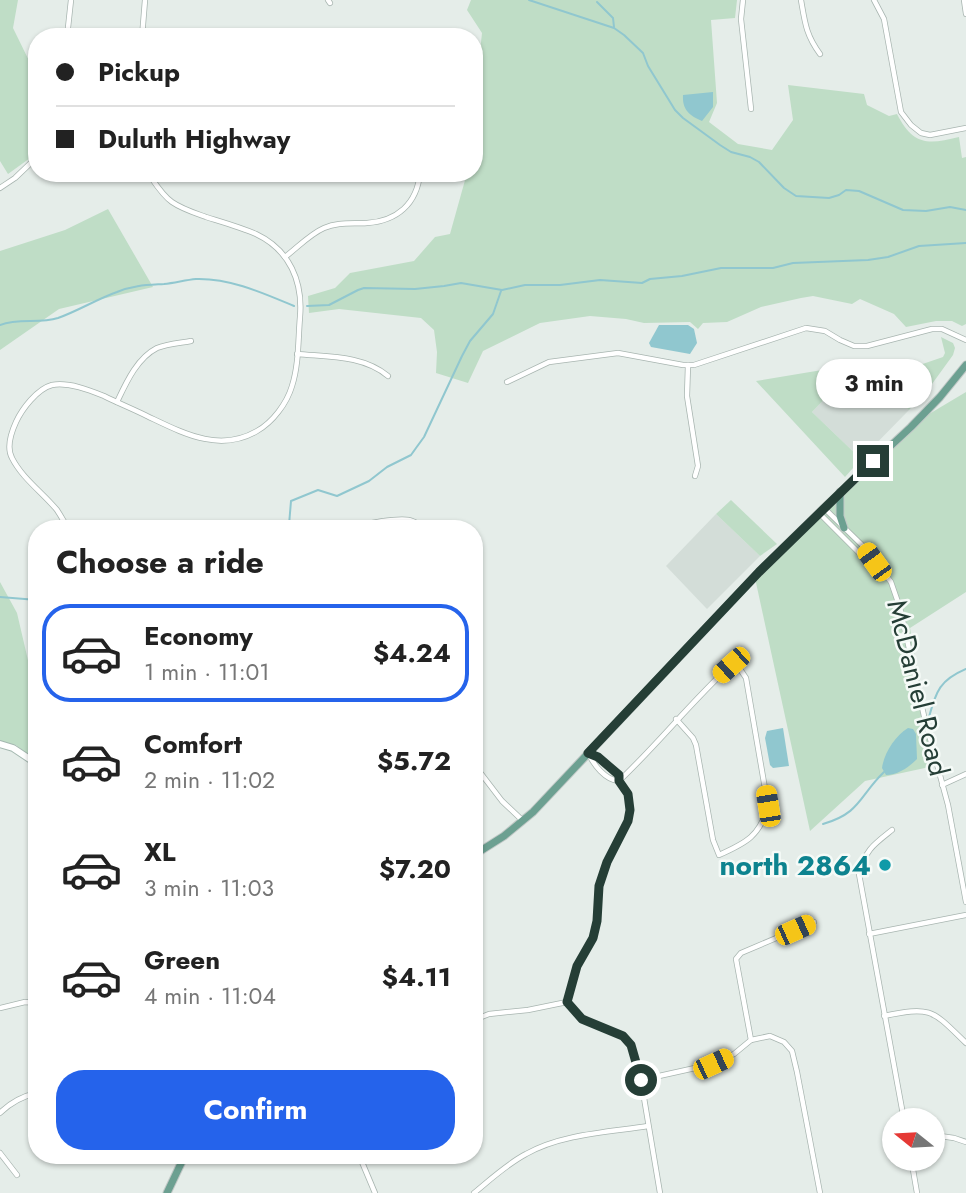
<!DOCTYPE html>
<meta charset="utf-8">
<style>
body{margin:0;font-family:Jost,sans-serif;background:#f2f2f2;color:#222;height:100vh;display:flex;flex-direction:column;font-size:26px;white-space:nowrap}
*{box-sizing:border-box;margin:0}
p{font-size:23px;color:#767676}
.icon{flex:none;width:38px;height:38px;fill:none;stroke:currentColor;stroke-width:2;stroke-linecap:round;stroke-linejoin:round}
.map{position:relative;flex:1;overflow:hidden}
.side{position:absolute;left:28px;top:520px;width:455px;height:644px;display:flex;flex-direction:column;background:#fff;border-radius:28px;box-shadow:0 2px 5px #0004}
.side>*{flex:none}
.guide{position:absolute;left:28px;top:28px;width:455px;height:154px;border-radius:28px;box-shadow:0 2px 5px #0004;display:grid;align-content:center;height:154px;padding:0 28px;background:#fff}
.needle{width:46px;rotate:288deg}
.controls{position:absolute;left:882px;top:1108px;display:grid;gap:14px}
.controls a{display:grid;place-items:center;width:63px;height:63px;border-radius:50%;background:#fff;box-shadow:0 2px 5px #0004;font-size:35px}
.end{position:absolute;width:32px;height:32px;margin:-16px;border:9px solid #253e36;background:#fff;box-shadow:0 0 0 4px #fff}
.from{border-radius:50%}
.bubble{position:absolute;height:49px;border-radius:24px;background:#fff;box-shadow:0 2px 5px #0004;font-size:23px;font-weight:700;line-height:49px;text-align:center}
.car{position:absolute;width:21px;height:42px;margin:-21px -10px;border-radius:9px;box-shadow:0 0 5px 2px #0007;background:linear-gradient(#f5c518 24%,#345 0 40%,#f5c518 0 76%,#345 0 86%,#f5c518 0)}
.guide b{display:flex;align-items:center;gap:24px;height:66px;font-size:26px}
.guide b+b{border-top:2px solid #e0e0e0}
.guide i{width:18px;height:18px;background:#222}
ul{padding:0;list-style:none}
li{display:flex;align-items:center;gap:21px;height:98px;margin:0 14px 10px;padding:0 14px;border:4px solid transparent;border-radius:28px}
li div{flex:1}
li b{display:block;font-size:26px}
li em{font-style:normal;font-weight:700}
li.selected{border-color:#2563eb}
li>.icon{width:63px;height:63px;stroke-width:1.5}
h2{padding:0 28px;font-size:32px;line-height:84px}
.action{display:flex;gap:14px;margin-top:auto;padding:14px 28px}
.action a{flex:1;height:80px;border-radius:28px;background:#2563eb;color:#fff;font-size:28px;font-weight:700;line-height:80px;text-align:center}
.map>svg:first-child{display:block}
.built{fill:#d3ddd8}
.green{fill:#bfddc6}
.water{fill:#90c7cf}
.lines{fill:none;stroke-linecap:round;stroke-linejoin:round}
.stream{stroke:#90c7cf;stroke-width:2}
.street-casing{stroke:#a8b5b0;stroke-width:6}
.secondary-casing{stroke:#a4b8b0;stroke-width:8}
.primary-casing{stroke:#c2c9c7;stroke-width:9}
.street{stroke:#fff;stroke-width:4.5}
.secondary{stroke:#fff;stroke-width:6}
.primary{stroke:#6ca091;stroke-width:7}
.route{stroke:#253e36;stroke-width:9}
.culture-dot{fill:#0f9aa8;stroke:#f5faf7;stroke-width:2.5}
.labels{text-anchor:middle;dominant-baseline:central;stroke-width:5;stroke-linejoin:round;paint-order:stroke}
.street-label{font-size:28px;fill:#253e36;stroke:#f5faf7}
.culture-label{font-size:28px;font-weight:bold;fill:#0d838f;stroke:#f5faf7;text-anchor:end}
</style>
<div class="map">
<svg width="966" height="1193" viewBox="0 0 966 1193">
<rect width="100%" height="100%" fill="#e5ede9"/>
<g class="built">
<path d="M858,364L909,410L861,459L812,412Z"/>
<path d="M716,514L760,556L707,609L666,566Z"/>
</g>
<g class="green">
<path d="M0,0H18L13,28L37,77V153L8,174L0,161Z"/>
<path d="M471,0H737L735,18L711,20L717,103L709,122L738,144L772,150L793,120L788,85L864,94L867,105L889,116L897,114C913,145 927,145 959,137L962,158L966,157V324L962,326L952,321H936L906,327L894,314L860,299L852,304L813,296L801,298L761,307L727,322L703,323L698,329L690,322L644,323L626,319L590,316L540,323L483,351L468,383L436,373L437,352L434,330L421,318L339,309L309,313L308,296L335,288L350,273L414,261L435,237L450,234L467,173H474V108L482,33L467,10Z"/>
<path d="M108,209L153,287L59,309L0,350V251L65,230Z"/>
<path d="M941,337L953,343L955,348L953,355L932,384L909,410L876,380L943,357L945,353Z"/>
<path d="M858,364L812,412L861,459L845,477L756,381Z"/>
<path d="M966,392V592L910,628L934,766L865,781L810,831L755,578L919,420Z"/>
<path d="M731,500L777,544L760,556L716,514Z"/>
<path d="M0,582L17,613L37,699V762L16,745L0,742Z"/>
</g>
<g class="water">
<path d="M713,92V107L702,121C690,116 682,110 683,95Z"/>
<path d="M659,325H688L694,329L697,343L690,354L651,347L649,343Z"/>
<path d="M783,728L789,766L773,768L770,765L765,738L767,731Z"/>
<path d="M908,728L913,729L916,734L917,759C909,767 898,775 886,775L882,768C884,753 895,736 908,728Z"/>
</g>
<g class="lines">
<g class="stream">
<path d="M529,0L614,28L624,35L643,53L648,66L675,110L683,118L720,145L731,152L750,157L759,162L784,188L796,196L829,198L839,195L846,190L859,191L903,210L926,211L950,207L966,210"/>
<path d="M597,2L613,18L614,27"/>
<path d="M307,306L329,305L358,290L364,288L415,289L444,286L461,283L502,290L525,285H560L600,280L642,283L650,279L682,276L721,268H773L793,263L868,260L888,257L919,246L966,243"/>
<path d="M0,325C19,318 39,324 58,318C78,311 97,299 117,292C133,285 148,285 164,284C175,283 185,280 196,279C230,278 263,293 294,306"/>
<path d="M283,528L289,525L291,501L318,490L337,496L369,481L387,467L411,455L416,448L424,437L462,356L470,341L493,314L501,291"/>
<path d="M0,597L37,600"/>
<path d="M929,717C936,691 940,680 966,669"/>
<path d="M823,824C861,813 859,796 884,772"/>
</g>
<defs>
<g id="street">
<path d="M328,0L330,3"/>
<path d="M743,0L741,19L751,109"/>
<path d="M801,0C805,23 806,35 820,54"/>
<path d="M874,0L884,19L901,112L911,125L921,133L930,135L966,128"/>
<path d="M964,0L966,14"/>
<path d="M67,37L71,0"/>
<path d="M142,37L145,0"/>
<path d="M0,188L15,178L37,157"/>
<path d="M285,257C297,248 310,234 324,228C338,222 352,224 367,223C397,221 417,204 420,173"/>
<path d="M297,354C328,357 363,355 388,376"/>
<path d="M688,365L687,396L698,466L695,476"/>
<path d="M507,382L549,362L618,353L683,365H694L806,328L825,331L840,340L854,346H867L932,329H942L966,340"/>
<path d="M117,402C126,383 137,358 157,348C167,344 180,343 191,341"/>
<path d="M824,508L863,546L891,582L900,608L924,716L948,805L966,902"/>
<path d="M819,513L860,554L873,561"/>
<path d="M68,528C64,522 61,516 57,510C43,493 22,478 12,458C6,447 11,433 16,422C22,409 37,389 52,385C69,382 89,390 104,396C118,403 133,409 147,416C183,433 219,453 257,431C273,422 287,403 292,386C299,364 298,340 300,317C303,282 290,250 256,234C240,227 222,222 206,217C195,213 182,209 172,202C162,195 155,183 148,173"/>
<path d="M345,528C360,525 395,517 409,520C415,521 419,525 424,528"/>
<path d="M588,753C594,765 605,780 619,781"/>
<path d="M474,762L476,767L502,801L522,820"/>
<path d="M619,781C658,744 691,702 731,665L736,663L746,678L768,806C760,836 746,843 719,855L713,840L696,745L693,738L676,719"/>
<path d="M942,785L966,774"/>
<path d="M892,830C873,845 866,849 859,874L904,1120"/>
<path d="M869,934L966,915"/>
<path d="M567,1002L577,966L593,938L597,921L599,886L607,862L628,821L630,810L628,794L619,781V775L598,757L589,754"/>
<path d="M567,1002L582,1019L623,1036L631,1045L641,1080L660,1193"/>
<path d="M0,1008L25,1002L37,1003"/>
<path d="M884,1016C932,1006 932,1010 966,1043"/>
<path d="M474,1020L489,1014L528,1010L567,1002"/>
<path d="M751,1040L736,959L741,953L814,922"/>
<path d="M641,1080L713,1064L734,1054L751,1040L770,1036L784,1042L792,1051L797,1072L820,1193"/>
<path d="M0,1113C10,1103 23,1096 37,1093"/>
<path d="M933,1135L954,1138L966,1142"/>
<path d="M0,1153L17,1175"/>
<path d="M359,1155L375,1193"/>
<path d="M911,1158L917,1193"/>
<path d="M474,1193C491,1179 507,1164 526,1154C561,1134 609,1132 648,1126"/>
</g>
<path id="secondary" d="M0,744L13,748L37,764"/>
<g id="primary">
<path d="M840,492V516L844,528"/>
<path d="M474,855L504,836L533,812L759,572L824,508L911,427L940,397L966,365"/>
<path d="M167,1193L185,1155"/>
</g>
</defs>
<use href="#street" class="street-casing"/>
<use href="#secondary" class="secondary-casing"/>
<use href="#primary" class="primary-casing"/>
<use href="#street" class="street"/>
<use href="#secondary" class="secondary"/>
<use href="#primary" class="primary"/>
</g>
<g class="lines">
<path class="route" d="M641,1080L631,1045L623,1036L582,1019L567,1002L577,966L593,938L597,921L599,886L607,862L628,821L630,810L628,794L619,781V775L598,757L588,753L759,572L873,461"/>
</g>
<circle class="culture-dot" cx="885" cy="865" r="7"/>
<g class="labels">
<g class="street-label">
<text transform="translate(918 688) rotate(76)">McDaniel Road</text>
</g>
<g class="culture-label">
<text x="871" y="865">north 2864</text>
</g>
</g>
</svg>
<div class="controls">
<a><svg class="needle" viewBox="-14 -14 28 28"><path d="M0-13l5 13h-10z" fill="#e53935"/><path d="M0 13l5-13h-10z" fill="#767676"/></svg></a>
</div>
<i class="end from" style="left:641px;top:1080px"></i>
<i class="end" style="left:873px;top:461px"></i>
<div class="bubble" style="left:816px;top:359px;width:116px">3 min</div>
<i class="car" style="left:874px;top:562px;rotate:324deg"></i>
<i class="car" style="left:731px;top:665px;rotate:228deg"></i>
<i class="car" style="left:768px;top:806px;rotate:351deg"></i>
<i class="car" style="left:795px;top:930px;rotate:66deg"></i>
<i class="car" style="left:713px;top:1064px;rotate:65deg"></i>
<div class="guide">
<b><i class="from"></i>Pickup</b>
<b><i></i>Duluth Highway</b>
</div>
<section class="side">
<h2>Choose a ride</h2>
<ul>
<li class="selected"><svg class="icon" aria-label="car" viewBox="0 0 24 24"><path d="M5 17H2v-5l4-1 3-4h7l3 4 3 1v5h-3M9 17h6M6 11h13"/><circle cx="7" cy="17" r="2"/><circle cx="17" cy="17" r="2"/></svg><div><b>Economy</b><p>1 min · 11:01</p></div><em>$4.24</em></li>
<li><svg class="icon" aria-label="car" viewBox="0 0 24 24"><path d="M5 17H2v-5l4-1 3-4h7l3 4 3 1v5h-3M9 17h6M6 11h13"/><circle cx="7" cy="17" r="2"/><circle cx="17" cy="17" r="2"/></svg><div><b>Comfort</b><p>2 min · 11:02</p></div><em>$5.72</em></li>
<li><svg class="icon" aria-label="car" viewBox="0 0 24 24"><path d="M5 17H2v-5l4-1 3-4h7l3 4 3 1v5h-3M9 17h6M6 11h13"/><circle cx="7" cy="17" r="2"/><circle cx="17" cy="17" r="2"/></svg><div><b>XL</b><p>3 min · 11:03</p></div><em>$7.20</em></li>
<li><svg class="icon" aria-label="car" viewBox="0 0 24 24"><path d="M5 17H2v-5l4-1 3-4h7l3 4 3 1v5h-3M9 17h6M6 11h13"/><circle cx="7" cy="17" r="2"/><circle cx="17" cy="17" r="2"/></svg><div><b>Green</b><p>4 min · 11:04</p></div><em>$4.11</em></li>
</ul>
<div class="action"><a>Confirm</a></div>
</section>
</div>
